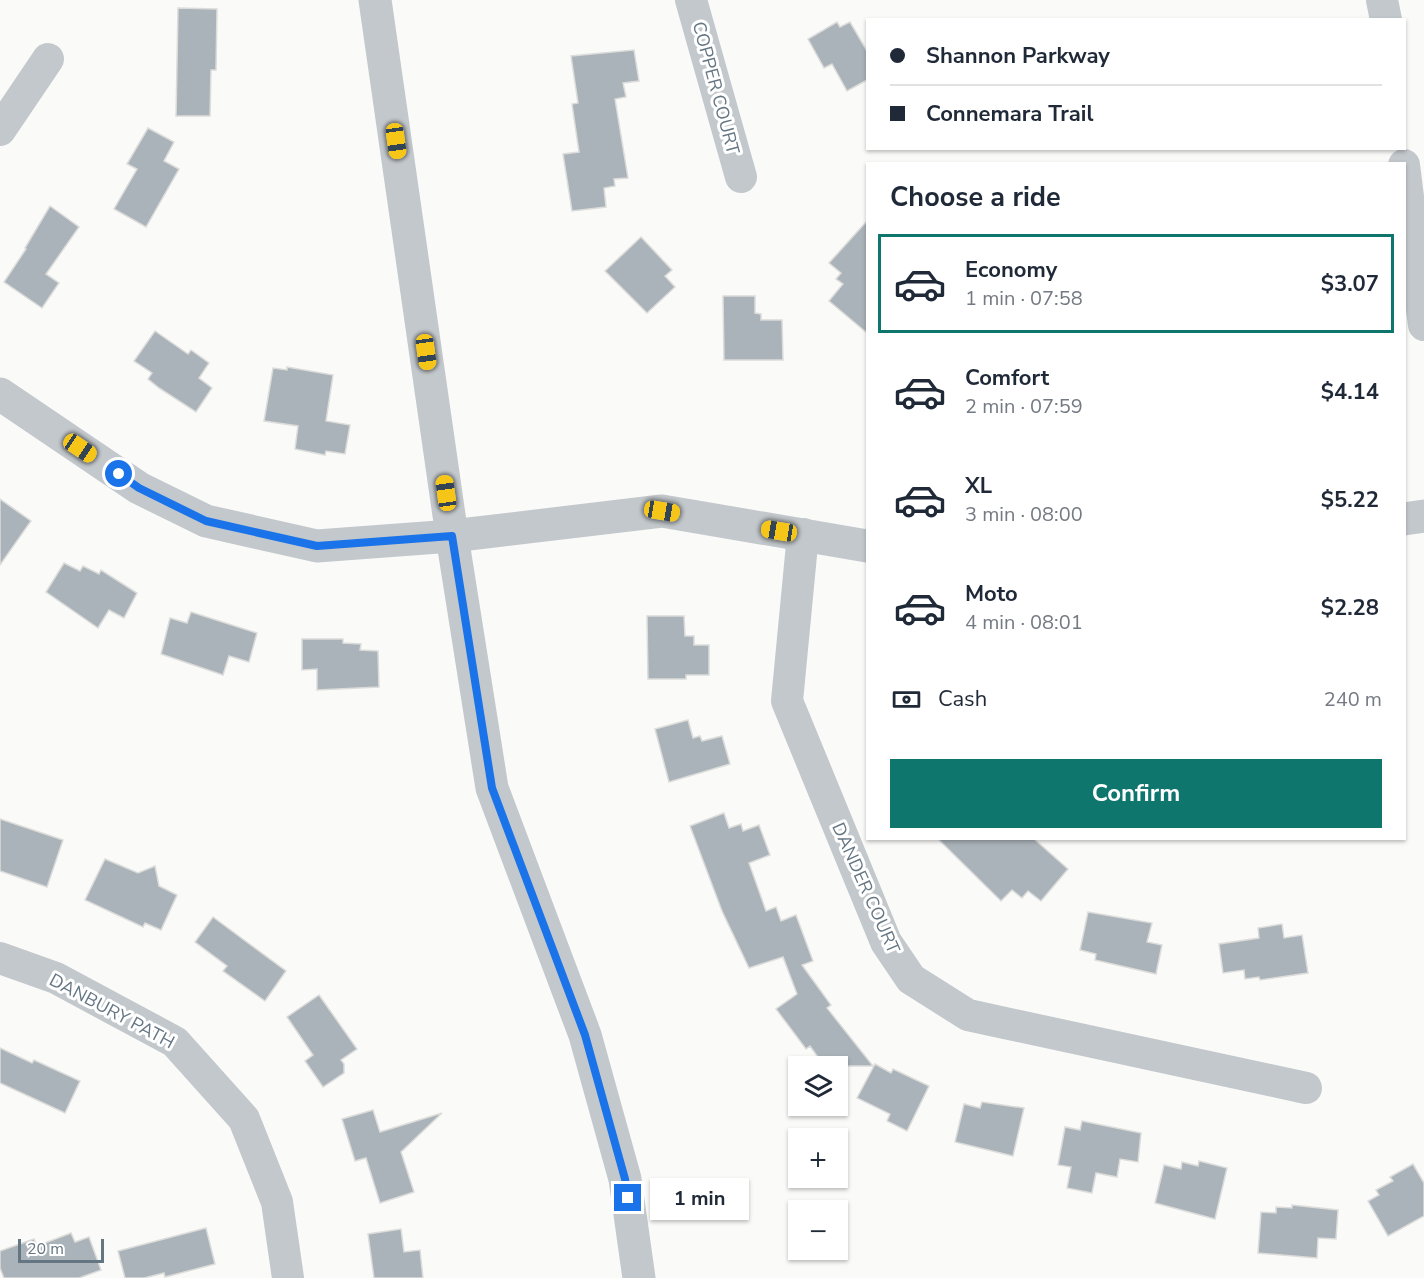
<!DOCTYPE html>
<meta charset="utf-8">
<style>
body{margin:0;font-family:"Nunito Sans",sans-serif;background:#f6f6f7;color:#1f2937;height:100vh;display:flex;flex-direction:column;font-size:22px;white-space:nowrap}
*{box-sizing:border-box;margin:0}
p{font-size:20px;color:#747a83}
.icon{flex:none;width:33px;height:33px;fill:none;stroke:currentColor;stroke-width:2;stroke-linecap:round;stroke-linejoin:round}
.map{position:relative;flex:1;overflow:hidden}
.details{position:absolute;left:866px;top:162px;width:540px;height:678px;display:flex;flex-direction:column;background:#fff;border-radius:0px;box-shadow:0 2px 4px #0004}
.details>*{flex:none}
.guide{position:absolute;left:866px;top:18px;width:540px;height:132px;border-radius:0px;box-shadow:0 2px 4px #0004;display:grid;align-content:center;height:132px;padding:0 24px;background:#fff}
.tools{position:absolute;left:788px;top:1056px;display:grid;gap:12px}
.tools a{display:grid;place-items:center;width:60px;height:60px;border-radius:0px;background:#fff;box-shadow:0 2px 4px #0004;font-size:30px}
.scale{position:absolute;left:18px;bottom:15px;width:86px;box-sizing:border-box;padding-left:6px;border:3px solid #657683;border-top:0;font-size:16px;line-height:21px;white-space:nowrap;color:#657683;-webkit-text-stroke:4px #fff;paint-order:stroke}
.end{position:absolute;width:27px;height:27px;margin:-14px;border:8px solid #1a73e8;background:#fff;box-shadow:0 0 0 3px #fff}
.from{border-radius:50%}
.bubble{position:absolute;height:42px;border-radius:0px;background:#fff;box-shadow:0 2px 4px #0004;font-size:20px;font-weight:700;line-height:42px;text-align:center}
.car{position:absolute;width:18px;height:36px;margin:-18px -9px;border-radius:8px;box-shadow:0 0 4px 2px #0007;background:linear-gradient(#f5c518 24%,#345 0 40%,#f5c518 0 76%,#345 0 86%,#f5c518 0)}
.guide b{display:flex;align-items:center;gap:21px;height:57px;font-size:22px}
.guide b+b{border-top:2px solid #e0e1e3}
.guide i{width:15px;height:15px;background:#1f2937}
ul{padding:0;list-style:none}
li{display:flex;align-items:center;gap:18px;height:99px;margin:0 12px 9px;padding:0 12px;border:3px solid transparent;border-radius:0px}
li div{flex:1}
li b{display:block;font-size:22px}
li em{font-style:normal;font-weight:700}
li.active{border-color:#0f766e}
li>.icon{width:54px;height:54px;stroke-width:1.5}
h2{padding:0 24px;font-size:27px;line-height:72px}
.pay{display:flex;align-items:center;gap:15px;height:66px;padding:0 24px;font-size:22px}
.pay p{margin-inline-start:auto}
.button{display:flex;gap:12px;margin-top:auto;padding:12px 24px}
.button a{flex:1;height:69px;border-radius:0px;background:#0f766e;color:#fff;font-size:24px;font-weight:700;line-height:69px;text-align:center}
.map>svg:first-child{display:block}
.building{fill:#aab3b9;stroke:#dcdcda;stroke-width:1.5}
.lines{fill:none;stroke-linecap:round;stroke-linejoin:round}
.minor{stroke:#c3c8cc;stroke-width:32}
.tertiary{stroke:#c3c8cc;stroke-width:33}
.route{stroke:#1a73e8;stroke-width:8}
.labels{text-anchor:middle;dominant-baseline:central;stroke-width:6;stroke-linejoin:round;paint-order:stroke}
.street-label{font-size:18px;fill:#657683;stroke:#fff}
</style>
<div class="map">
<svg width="1424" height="1278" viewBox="0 0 1424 1278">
<rect width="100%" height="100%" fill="#fafaf8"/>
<g class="building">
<path d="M178,8L217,9L216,70H211L210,116H176Z"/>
<path d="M837,22L840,27L850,22L867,51V80L847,91L832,64L824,68L808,39Z"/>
<path d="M634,50L639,81L623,83L626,97L615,99L628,178L614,179L615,186L604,188L606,207L572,211L563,154L579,152L572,104L578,103L571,56Z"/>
<path d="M148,128L174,142L164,161L179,169L146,227L114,209L137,169L127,164Z"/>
<path d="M50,206L79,227L46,274L59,283L42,308L4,282L26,249L25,248Z"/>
<path d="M867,221V333L829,301L843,284L836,279L841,273L829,263Z"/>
<path d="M641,237L672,270L665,276L675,287L647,313L605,271Z"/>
<path d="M723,296H755V313L761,314V320H782L783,360H724Z"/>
<path d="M155,331L188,354L191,350L209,363L199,378L212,388L196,412L159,388L148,379L152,373L134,361Z"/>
<path d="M287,367L333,375L326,421L350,425L345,454L326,451L325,455L295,449L298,426L264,421L273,368L287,370Z"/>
<path d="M0,499L31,521L0,565Z"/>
<path d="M64,563L80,571L83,566L99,574L101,570L137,593L124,618L109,610L98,628L46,592Z"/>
<path d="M191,612L257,633L249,662L229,656L223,675L161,654L170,618L187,623Z"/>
<path d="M647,616H684L685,636H694V645H709V675H686V679H648Z"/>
<path d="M302,639H343V643L361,644L360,650L378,651L379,687L317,690V669L302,670Z"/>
<path d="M688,720L693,738L700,736L702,741L722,736L730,764L669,782L655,729Z"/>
<path d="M724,813L729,828L741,824L743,831L759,825L770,855L749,863L766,911L776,907L781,921L796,915L813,961L802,965L831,1005L827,1008L873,1066H830L823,1057L820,1060L810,1046L806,1049L776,1009L797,994L783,957L749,968L722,911L690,826Z"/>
<path d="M0,819L63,840L47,887L0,871Z"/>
<path d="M937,838H1033L1068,869L1041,901L1028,891L1022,898L1012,890L1001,901Z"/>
<path d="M105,859L138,873L155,866L159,886L177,895L161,930L145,923L143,927L85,900Z"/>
<path d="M1088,912L1152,923L1147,942L1162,945L1156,974L1095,960L1096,954L1080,950Z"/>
<path d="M213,917L286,971L265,1001L223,971L227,966L195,942Z"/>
<path d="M1282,924L1284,938L1302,935L1308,973L1260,980L1259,977L1245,979L1244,970L1223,973L1219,944L1259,938L1258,928Z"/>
<path d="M319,995L357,1049L341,1060L344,1064V1073L323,1087L305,1061L313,1055L287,1017Z"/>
<path d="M0,1048L32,1063L34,1060L80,1081L65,1113L0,1083Z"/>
<path d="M875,1064L891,1073L893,1069L929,1086L907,1131L887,1121L890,1114L857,1098Z"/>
<path d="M982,1102L1024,1108L1013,1156L955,1142L964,1104L980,1108Z"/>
<path d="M373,1110L380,1132L442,1113L401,1152L414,1192L380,1203L366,1158L355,1161L342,1119Z"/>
<path d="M1082,1121L1141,1133L1138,1162L1120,1159L1117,1177L1096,1173L1092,1193L1067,1188L1071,1167L1058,1165L1065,1127L1080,1130Z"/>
<path d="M1199,1161L1227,1168L1215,1219L1155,1203L1164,1165L1181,1169L1182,1162L1198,1166Z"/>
<path d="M1413,1164L1424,1183V1216L1388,1236L1368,1201L1379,1195L1376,1190L1393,1181L1390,1177Z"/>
<path d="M1292,1205L1338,1210L1336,1239L1318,1238L1317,1258L1258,1253L1261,1212L1276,1213V1207L1292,1208Z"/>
<path d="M206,1228L215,1264L165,1277L164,1273L144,1278H125L118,1251Z"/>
<path d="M401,1229L404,1252L420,1250L423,1278H374L368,1234Z"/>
<path d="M71,1233L75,1242L89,1237L101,1270L79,1278H4L0,1268V1251L34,1239L37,1246Z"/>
</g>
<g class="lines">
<g class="minor">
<path d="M691,0L741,177"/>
<path d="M1382,0L1386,20"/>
<path d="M0,130L48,59"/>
<path d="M1404,165L1424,325"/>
<path d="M803,534L787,701L886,942L911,979L968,1015L1306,1088"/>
<path d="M0,958L56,978L175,1042L244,1119L277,1202L288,1278"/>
</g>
<g class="tertiary">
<path d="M375,0L452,536L492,788L585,1035L625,1179L639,1278"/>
<path d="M0,394L139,488L206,521L317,546L452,536L662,511L867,546"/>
<path d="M1404,519L1424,516"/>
</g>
</g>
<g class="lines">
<path class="route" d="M119,474L139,488L206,521L317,546L452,536L492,788L585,1035L625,1179L628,1198"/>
</g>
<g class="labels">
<g class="street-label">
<text transform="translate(716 88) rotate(75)">COPPER COURT</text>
<text transform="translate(866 888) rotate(66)">DANDER COURT</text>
<text transform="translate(112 1011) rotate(28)">DANBURY PATH</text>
</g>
</g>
</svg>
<div class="tools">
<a><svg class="icon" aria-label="layers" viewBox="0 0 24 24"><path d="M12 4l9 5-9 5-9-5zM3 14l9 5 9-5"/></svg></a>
<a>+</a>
<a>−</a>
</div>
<div class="scale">20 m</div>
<i class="end from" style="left:119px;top:474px"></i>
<i class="end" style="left:628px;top:1198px"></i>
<div class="bubble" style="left:650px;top:1178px;width:99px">1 min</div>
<i class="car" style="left:396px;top:141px;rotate:172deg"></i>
<i class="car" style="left:426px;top:352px;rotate:172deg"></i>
<i class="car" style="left:80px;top:448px;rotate:124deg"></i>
<i class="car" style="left:446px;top:493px;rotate:352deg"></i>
<i class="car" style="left:662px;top:511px;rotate:99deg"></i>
<i class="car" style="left:779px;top:531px;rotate:279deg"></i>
<div class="guide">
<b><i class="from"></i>Shannon Parkway</b>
<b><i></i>Connemara Trail</b>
</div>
<section class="details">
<h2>Choose a ride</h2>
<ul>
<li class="active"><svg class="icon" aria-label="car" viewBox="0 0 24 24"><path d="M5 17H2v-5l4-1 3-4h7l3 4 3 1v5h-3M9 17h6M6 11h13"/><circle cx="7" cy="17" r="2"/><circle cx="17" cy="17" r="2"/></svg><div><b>Economy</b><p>1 min · 07:58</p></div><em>$3.07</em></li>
<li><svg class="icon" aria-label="car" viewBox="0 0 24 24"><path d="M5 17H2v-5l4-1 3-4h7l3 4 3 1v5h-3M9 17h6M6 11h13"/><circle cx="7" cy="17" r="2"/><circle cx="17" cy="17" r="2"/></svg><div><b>Comfort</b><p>2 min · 07:59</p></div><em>$4.14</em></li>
<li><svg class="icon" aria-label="car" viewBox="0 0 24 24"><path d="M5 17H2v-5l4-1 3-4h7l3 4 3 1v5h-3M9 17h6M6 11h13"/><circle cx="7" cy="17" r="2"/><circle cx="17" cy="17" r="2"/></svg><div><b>XL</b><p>3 min · 08:00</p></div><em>$5.22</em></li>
<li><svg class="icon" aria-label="car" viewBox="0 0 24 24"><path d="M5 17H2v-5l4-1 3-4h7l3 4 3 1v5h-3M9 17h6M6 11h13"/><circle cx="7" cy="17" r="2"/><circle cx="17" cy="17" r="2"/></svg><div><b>Moto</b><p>4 min · 08:01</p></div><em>$2.28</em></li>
</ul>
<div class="pay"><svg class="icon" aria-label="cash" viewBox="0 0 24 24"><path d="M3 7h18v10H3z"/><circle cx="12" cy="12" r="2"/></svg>Cash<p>240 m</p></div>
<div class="button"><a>Confirm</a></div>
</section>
</div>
